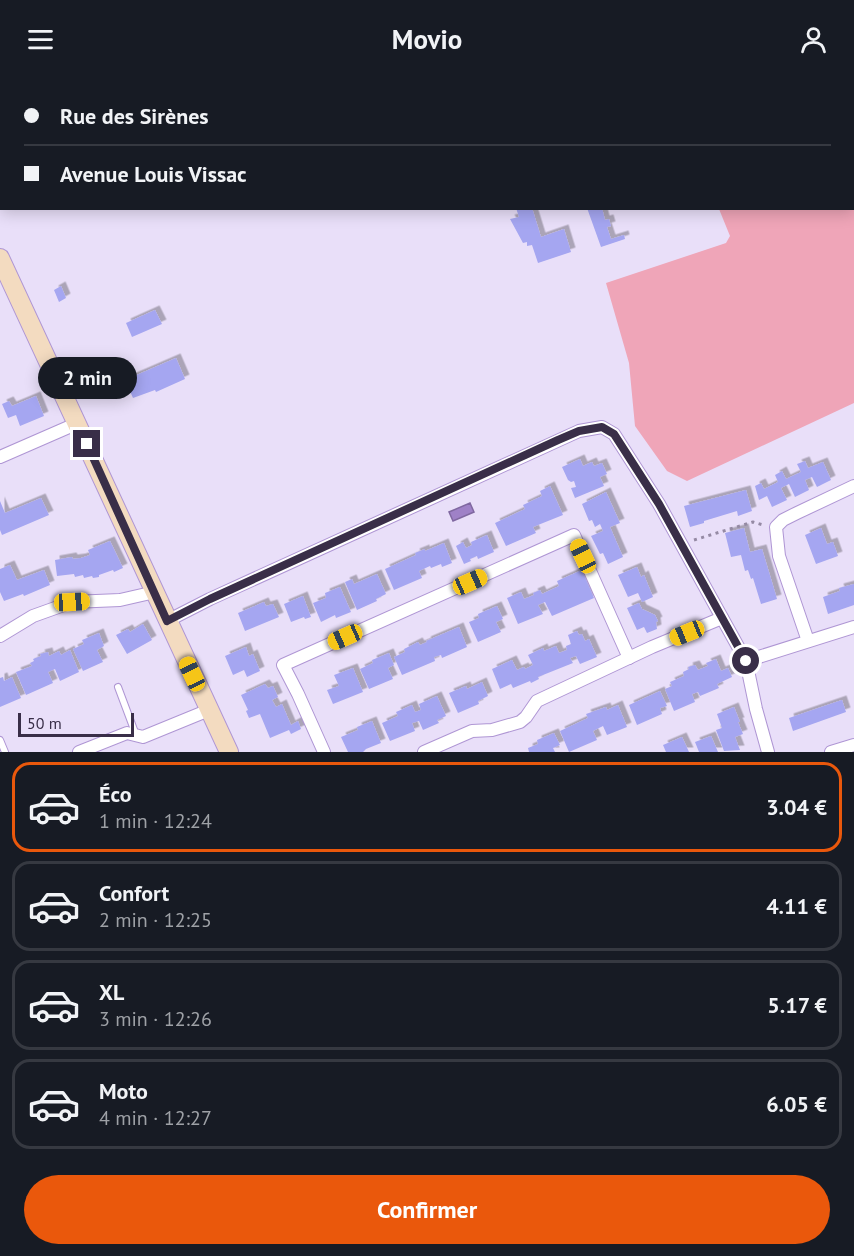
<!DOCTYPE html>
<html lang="fr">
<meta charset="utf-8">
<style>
body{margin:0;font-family:"PT Sans",sans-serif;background:#20242c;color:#f1f3f6;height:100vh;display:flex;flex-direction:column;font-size:22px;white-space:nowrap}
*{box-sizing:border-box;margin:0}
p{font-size:20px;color:#9ea1a6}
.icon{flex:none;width:33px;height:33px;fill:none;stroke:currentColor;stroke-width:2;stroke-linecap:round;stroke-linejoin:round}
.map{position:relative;height:674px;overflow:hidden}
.drawer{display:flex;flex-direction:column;background:#171b24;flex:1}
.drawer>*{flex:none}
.banner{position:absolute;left:0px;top:0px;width:855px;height:132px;box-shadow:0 3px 15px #0003;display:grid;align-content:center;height:132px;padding:0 24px;background:#171b24}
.scale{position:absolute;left:18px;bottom:15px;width:116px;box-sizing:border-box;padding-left:6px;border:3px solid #392e48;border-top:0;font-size:16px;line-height:21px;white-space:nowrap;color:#392e48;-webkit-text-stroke:4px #e9dff9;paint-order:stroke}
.end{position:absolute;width:27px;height:27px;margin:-14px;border:8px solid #392e48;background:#fff;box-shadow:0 0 0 3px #fff}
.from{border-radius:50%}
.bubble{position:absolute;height:42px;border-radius:21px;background:#171b24;box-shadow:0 3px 15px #0003;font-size:20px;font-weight:700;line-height:42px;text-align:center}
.car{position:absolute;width:18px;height:36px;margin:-18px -9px;border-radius:8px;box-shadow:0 0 4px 2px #0007;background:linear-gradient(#f5c518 24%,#345 0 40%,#f5c518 0 76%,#345 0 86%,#f5c518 0)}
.banner b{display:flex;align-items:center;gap:21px;height:57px;font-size:22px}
.banner b+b{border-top:2px solid #363941}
.banner i{width:15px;height:15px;background:#f1f3f6}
ul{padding:10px 0 0;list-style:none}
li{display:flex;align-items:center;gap:18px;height:90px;margin:0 12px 9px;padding:0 12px;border:3px solid #363941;border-radius:18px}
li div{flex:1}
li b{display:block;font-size:22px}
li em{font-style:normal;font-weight:700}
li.current{border-color:#ea580c}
li>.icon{width:54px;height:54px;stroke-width:1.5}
.cta{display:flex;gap:12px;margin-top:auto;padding:12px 24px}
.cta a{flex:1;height:69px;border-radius:36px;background:#ea580c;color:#fff;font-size:24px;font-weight:700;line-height:69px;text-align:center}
header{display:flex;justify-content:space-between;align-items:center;height:78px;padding:0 24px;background:#171b24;font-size:27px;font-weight:700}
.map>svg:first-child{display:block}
.green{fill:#efa5b8}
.water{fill:#9f81c7;stroke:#8068a1;stroke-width:1.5}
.building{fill:#a5a6f1;filter:url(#shadow)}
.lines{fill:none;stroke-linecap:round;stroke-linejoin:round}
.service-casing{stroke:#af96d4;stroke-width:8}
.minor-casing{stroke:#af96d4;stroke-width:14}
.secondary-casing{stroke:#af96d4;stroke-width:20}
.path{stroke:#958aa4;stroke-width:3;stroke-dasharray:3 4.5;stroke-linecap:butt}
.service{stroke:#fff;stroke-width:6}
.minor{stroke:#fff;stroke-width:12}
.secondary{stroke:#f3dbc0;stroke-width:18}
.route{stroke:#392e48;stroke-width:8}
</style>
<header><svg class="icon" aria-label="menu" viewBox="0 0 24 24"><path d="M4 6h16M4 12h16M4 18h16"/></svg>Movio<svg class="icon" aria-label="person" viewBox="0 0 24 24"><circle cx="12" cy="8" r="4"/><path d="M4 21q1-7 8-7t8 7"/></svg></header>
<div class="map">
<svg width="854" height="674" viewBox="0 0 854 674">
<defs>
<filter id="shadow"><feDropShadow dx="4.5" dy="-4.5" stdDeviation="0" flood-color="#0004"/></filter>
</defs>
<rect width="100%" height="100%" fill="#e9dff9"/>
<path class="green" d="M668,0H854V325L687,403L667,393L635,348L629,285L606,205L726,165L730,158L719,131L854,130V2H669Z"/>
<path class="water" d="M470,425L474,434L453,443L449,434Z"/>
<g class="building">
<path d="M516,130H532L541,159L564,151L571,174L538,185L532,167L527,168V164L523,165L510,141L519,139Z"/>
<path d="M587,130H602L605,142L609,141L611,148L607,149L611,161L624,157L625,161L601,169Z"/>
<path d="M61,208L66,220L59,224L54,212Z"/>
<path d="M155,232L162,246L132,259L126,245Z"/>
<path d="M176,280L185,301L156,314L155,312L133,320L125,302Z"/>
<path d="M36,318L44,338L20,348L16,337L8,340L2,326L9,323L12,328Z"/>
<path d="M580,381L583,388L592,384L594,388L602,385L607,396L600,399L604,408L575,420L571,410L576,409L574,403L571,404L568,402L562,389Z"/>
<path d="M805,383L808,390L823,384L831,402L817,409L812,399L805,402L809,412L795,419L789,406L781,410L787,422L772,429L767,418L759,422L755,408L761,405L764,411L778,404L775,397L782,393L786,401L801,394L797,386Z"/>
<path d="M550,408L563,437L533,449L536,455L506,468L495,445L525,431L523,427L542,418L540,413Z"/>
<path d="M746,412L752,433L738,438L737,433L704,443V445L690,449L684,428Z"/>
<path d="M606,414L620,445L610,449L623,479L608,486L603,475L600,476L591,458L603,453L600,446L595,449L592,442L589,443L582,426Z"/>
<path d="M41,420L49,437L2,457L0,452V423L5,435Z"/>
<path d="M744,450L750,474L762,471L777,521L761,526L753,500L751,501L748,492L745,493L741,477L731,479L725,455Z"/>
<path d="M821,450L827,466L833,464L838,478L816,486L805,457Z"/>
<path d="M487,457L494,474L478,481L477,478L470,481L471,483L464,486L456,468L463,464L466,470L472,467L471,464Z"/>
<path d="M110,463L123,490L114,494L113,492L99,497V499L93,500L92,498L84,500L83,497L75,499L74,496L57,498L55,482L72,479L73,481L81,480L90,477L88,472Z"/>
<path d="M444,465L452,485L442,489L441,486L431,490L430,488L419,493L422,500L394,512L385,491L416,477L415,475L425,471V473Z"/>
<path d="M10,487L17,502L44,492L50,507L24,518L23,516L4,523L0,514V491Z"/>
<path d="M637,489L641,499L644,497L653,519L642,524L638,515L628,519L618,497Z"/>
<path d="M582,492L594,520L552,538L545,524L538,527L543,536L518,546L507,520L521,514L524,521L534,517L533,515L540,512L542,516L559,508L557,503Z"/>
<path d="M377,496L386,516L376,521L377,523L357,532L345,504L352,501L354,506Z"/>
<path d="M854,506V527L828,536L823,519L840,513L839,510Z"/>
<path d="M340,509L351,534L336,540L335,537L321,544L313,525L326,520L325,515Z"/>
<path d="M303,518L311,539L305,541L304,539L291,544L284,526Z"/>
<path d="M264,524L266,528L273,526L279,539L245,553L238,535Z"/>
<path d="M639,525L642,531L655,537L658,543L656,544L657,551L647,555L644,549L637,552L627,530Z"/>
<path d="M497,528L503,541L496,544L501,554L478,564L469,544L479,540L478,536Z"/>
<path d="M143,546L152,562L127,576L116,557L128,551L130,554Z"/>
<path d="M459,549L467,569L442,580L441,577L434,579L435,583L402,597L394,579L405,574L404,571L418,564L420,567L427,564L426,563Z"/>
<path d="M577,553L579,557L582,556L585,563L589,561L597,579L580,586L576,578L570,580L573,585L538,599L539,601L531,605L530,603L513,610L511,606L500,611L492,591L512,582L517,592L524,589L525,591L533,587L528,577L543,570L544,573L556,568L559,575L567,572L566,568L571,566L568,557Z"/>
<path d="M99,555L104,568L97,572L103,584L83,593L73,571L84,566L82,562Z"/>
<path d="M246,569L249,578L253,576L260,593L247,599L244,592L233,597L225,578Z"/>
<path d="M70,572L79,594L60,603L55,591L48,594L53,605L26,617L16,594L32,588L30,585L34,583L33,581L41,578L40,576L48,574L49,578L59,573L61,577Z"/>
<path d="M389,575L394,587L388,590L393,601L369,611L360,591L373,585L372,582Z"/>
<path d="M716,581L721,593L728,590L732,599L717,606L719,610L700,618L698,614L692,616L695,624L674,633L665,611L672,608L670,604L684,598L683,594L689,591L688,589L695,587L698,592L708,588L706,585Z"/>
<path d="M353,590L363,614L333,626L327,612L339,608L334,597Z"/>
<path d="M3,599L4,603L12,599L21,620L0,629V600Z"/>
<path d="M482,604L488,618L478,623L479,626L458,635L449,615L466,608L467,611Z"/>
<path d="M265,606L268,610L273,608L278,619L272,622L276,629L282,626L291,647L298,643L301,651L291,656L289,652L270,660L260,636L249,640L246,633L248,632L241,617Z"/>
<path d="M660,613L667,628L660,630L662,636L637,647L629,627Z"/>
<path d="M437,618L446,638L437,642L439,645L423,652L419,643L412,645L415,653L390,663L382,645L398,638L396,634L412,627L415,634L421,632L419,626Z"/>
<path d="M842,622L846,634L793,653L789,640Z"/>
<path d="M618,627L627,649L607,657L603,648L593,653L597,662L569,674L560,653L588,640L586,636L606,629L607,632Z"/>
<path d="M734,629L740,644H738L743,656L735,659L740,672L724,673L716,652L722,650L717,636Z"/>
<path d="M372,643L381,665L366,671L363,674H348L341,659L358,652L357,649Z"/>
<path d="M554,655L560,667L553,670L555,674H529L528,670L538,666L537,662Z"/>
<path d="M711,658L718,674H699L695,664Z"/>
<path d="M682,659L689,674H666L663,667Z"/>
</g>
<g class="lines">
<defs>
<g id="service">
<path d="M118,609L136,657"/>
<path d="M0,662L5,674"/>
</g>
<g id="minor">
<path d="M0,379L78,345"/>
<path d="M167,543L210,521L579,353L602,349L614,356L659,426L746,583L756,631L768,674"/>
<path d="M0,558L33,538L72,524L120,522L155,514"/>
<path d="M808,563L779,478L776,449L783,442L797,435L854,408"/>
<path d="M746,583L854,549"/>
<path d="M79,674L127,655L143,659L209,632"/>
<path d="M324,674L298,616L283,587L574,457L629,580"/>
<path d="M424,674L472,653L492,652L520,644L526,639L537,623L652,569L722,540"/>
<path d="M831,674L854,667"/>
</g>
<path id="secondary" d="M0,180L229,674"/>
</defs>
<use href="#service" class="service-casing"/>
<use href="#minor" class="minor-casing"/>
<use href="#secondary" class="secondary-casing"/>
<path class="path" d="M694,462L753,444L763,447"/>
<use href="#service" class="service"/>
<use href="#minor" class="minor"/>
<use href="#secondary" class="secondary"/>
</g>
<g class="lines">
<path class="route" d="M87,366L167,543L210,521L558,362L579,353L602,349L614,356L659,426L746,583"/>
</g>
</svg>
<div class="scale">50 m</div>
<i class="end from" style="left:746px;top:583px"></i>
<i class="end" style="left:87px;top:366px"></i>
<div class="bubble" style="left:38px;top:279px;width:99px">2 min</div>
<i class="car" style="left:583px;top:478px;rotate:335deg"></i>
<i class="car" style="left:470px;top:504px;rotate:66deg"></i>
<i class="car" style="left:72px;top:524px;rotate:87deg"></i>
<i class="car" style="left:687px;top:555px;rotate:248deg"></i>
<i class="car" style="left:345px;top:559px;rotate:246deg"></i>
<i class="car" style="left:192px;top:596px;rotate:335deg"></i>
<div class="banner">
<b><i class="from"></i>Rue des Sirènes</b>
<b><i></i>Avenue Louis Vissac</b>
</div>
</div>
<section class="drawer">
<ul>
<li class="current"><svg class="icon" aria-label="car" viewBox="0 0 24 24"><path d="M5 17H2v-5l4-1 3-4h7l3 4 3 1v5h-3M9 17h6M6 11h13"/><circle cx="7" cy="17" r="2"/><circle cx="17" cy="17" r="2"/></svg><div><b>Éco</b><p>1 min · 12:24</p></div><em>3.04 €</em></li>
<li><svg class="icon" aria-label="car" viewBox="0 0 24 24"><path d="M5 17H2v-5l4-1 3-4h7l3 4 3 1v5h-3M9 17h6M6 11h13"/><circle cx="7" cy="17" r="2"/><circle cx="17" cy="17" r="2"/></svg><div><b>Confort</b><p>2 min · 12:25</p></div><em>4.11 €</em></li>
<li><svg class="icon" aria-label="car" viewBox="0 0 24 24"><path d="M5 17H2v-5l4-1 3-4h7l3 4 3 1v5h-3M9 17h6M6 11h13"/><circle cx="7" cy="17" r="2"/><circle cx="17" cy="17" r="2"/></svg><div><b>XL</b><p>3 min · 12:26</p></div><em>5.17 €</em></li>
<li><svg class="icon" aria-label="car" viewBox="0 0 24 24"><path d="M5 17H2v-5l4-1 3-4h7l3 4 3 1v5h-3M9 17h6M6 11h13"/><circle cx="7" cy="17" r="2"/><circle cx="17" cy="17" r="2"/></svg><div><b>Moto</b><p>4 min · 12:27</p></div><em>6.05 €</em></li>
</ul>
<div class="cta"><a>Confirmer</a></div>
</section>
